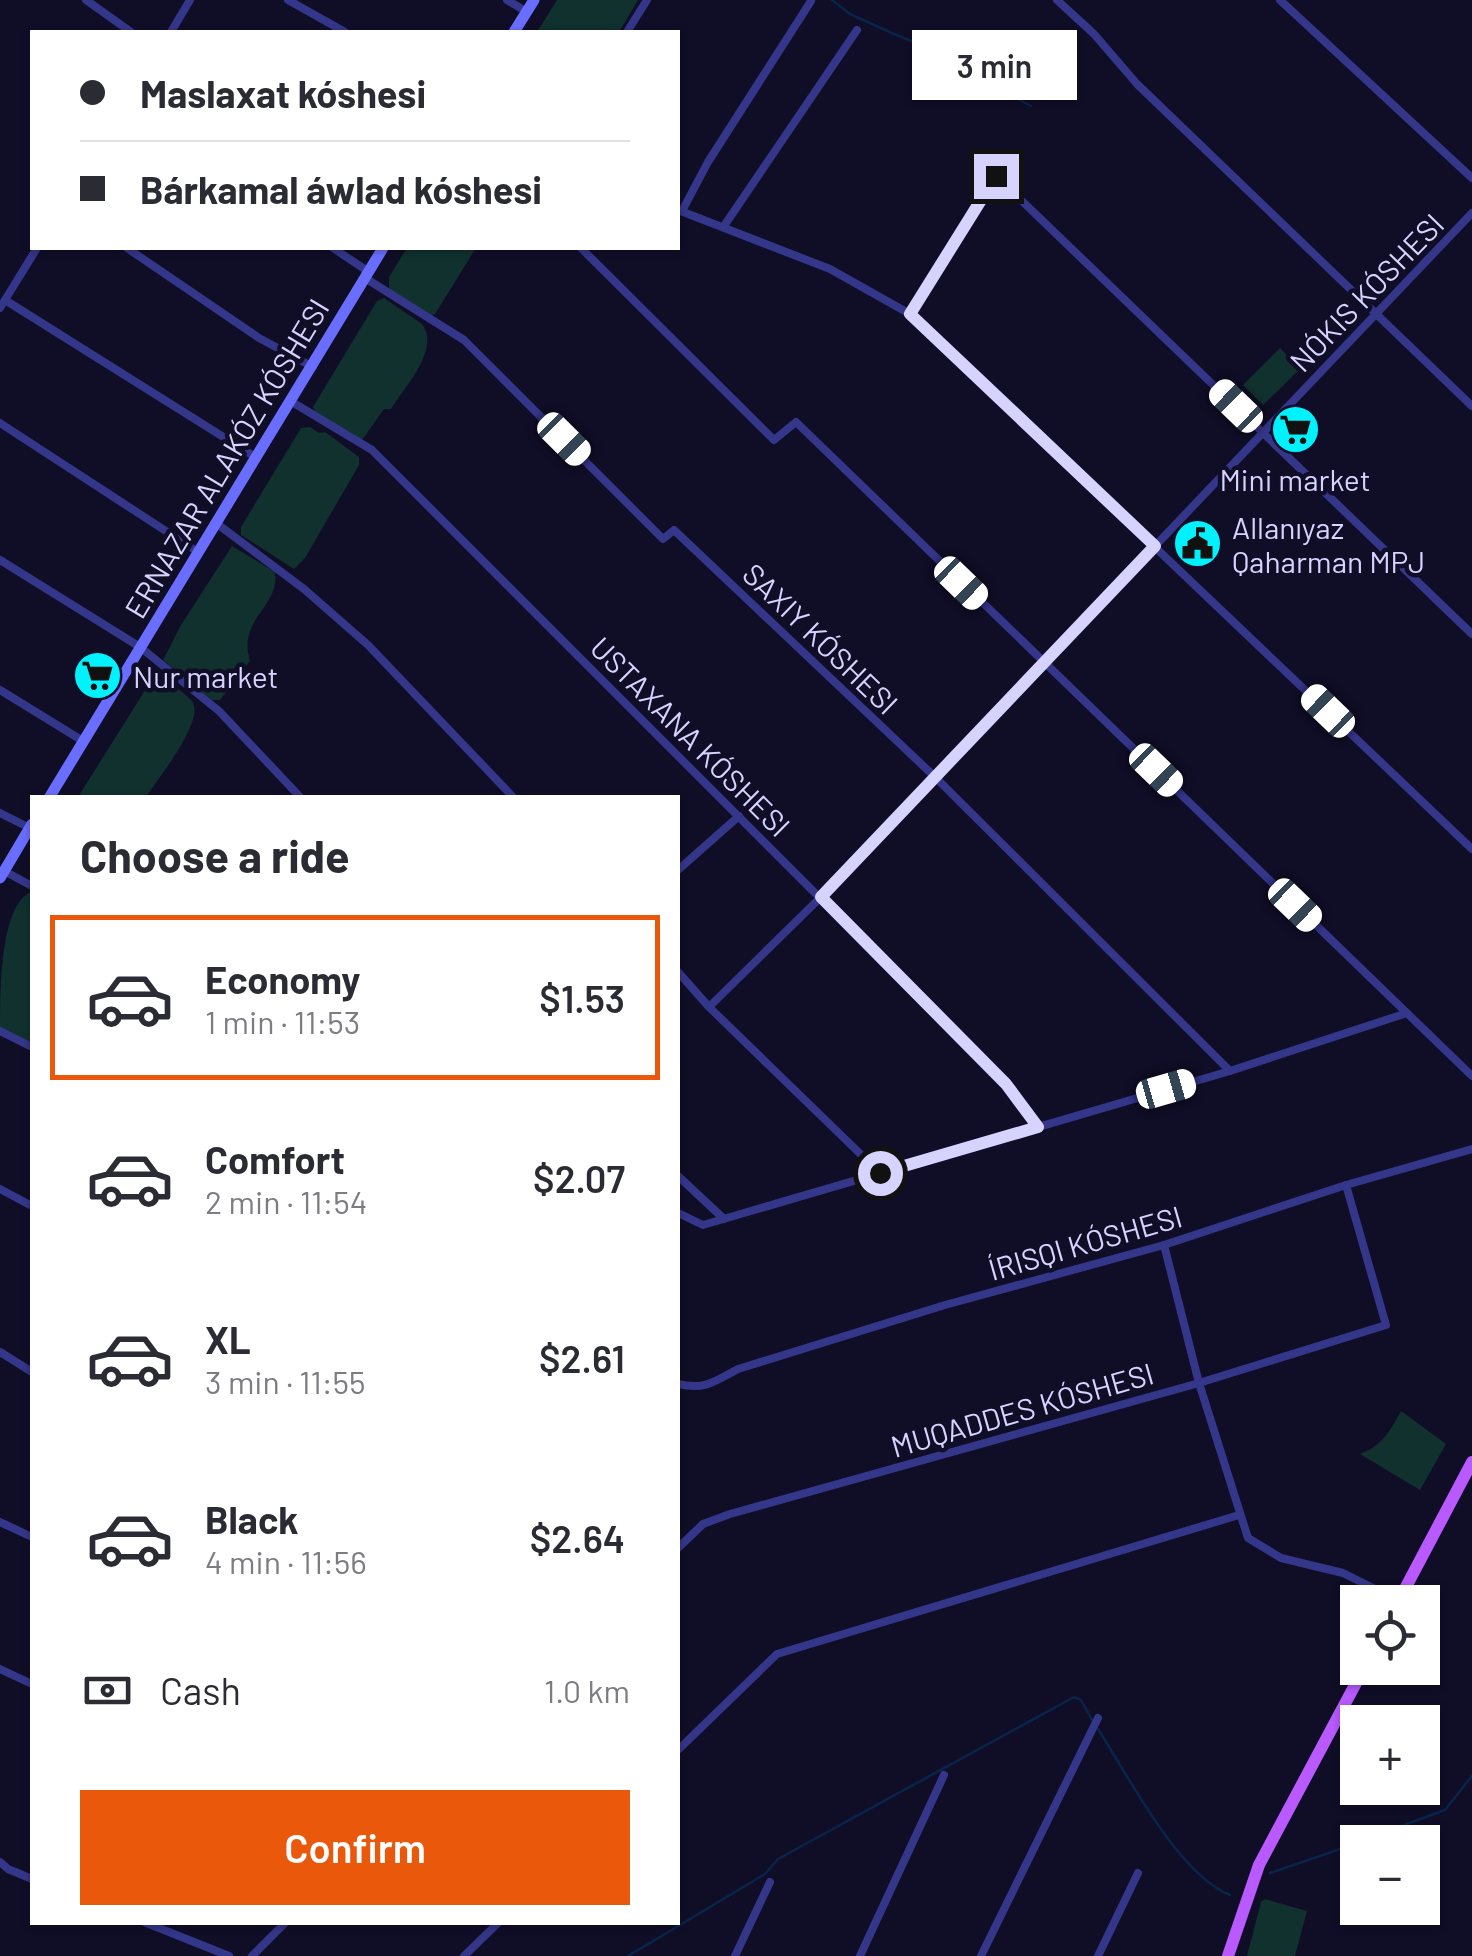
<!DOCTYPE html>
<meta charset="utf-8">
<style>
body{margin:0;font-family:Barlow,sans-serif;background:#f2f2f3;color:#2b2b33;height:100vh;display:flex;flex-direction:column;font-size:38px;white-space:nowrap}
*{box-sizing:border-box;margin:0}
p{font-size:32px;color:#7c7c81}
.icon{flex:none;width:55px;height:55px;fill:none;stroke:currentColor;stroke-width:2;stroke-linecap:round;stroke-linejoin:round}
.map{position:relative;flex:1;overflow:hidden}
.sheet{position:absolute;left:30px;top:795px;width:650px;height:1130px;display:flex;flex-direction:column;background:#fff;border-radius:0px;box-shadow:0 2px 8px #0004}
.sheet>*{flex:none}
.hud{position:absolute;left:30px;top:30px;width:650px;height:220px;border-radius:0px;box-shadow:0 2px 8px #0004;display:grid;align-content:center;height:220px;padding:0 50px;background:#fff}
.controls{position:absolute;left:1340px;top:1585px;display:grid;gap:20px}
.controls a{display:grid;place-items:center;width:100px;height:100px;border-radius:0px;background:#fff;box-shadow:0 2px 8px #0004;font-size:50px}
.end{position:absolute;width:45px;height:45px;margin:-22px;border:12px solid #d6d3ff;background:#111;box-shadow:0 0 0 5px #111}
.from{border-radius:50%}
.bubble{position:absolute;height:70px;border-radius:0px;background:#fff;box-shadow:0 2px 8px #0004;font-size:32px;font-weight:600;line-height:70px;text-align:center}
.car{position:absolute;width:30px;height:60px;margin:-30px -15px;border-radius:12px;box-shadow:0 0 8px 2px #0007;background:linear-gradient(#fff 24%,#345 0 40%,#fff 0 76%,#345 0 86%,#fff 0)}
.hud b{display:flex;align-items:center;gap:35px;height:95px;font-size:38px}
.hud b+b{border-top:2px solid #e1e1e2}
.hud i{width:25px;height:25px;background:#2b2b33}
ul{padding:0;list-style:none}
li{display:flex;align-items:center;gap:30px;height:165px;margin:0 20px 15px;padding:0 30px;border:5px solid transparent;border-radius:0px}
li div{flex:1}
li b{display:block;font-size:38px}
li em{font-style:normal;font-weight:600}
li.active{border-color:#ea580c}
li>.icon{width:90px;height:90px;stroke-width:1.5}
h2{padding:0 50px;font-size:45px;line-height:120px}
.pay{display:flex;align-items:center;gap:25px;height:110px;padding:0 50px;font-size:38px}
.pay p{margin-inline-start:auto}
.primary-button{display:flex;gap:20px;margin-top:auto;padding:20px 50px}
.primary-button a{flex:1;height:115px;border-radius:0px;background:#ea580c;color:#fff;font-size:40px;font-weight:600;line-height:115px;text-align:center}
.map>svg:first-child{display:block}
.green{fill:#10312e}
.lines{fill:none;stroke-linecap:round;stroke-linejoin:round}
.stream{stroke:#08244b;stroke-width:2.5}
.minor{stroke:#34368a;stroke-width:8}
.secondary{stroke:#6a6eff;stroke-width:11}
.primary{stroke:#b85aff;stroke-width:12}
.route{stroke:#d6d3ff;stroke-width:12}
.labels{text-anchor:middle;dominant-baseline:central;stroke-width:9;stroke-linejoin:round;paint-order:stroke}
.street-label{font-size:30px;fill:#d6d3ff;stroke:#100d27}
.poi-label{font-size:30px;fill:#d6d3ff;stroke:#100d27;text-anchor:start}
</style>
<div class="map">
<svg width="1472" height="1956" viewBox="0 0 1472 1956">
<rect width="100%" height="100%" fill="#100d27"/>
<g class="green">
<path d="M557,0H638L619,32H537Z"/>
<path d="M407,248H476L435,314L430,316L389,289V277Z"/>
<path d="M384,298L422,324C441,349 404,388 391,409H384L362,440L316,413L313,407L377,301Z"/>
<path d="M1280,348L1300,369L1263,405L1243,385Z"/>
<path d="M310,427L319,433L325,432L359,457V465L305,558L294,569L241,535V527L301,428Z"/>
<path d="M232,546L275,572C280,608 237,618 250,661L220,700H212L163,660L181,625Z"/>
<path d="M154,676H160C170,684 184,692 192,701C206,720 157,780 146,797H78Z"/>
<path d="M29,893L32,895V1044L0,1027C0,990 0,909 29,893Z"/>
<path d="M1401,1411L1446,1444L1420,1490L1360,1454C1383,1445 1390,1431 1401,1411Z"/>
<path d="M1265,1899L1307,1911L1295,1956H1247L1261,1902Z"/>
</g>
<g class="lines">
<g class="stream">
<path d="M832,0L850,14L894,34L956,59L976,77L1031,106"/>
<path d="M1098,1729C1129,1777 1178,1874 1230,1895"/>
<path d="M1358,1842L1445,1810L1472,1776"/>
<path d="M1270,1873L1358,1843"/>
<path d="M628,1956L765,1874L778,1859L1074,1697L1081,1700L1092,1720"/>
</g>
<g class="minor">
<path d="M86,0L131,32"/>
<path d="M288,0L345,32"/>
<path d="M507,0L527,12"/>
<path d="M1057,0L1094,34L1137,84L1472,406"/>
<path d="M1280,0L1472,178"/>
<path d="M171,32L190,0"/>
<path d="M627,32L647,0"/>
<path d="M678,210L830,269L910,314L1472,849"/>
<path d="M682,211L708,162L811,1"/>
<path d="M724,226L857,30"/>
<path d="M127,248L259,338L313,367"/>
<path d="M333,248L369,272"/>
<path d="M581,248L774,440L796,422L1472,1076"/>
<path d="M365,278L464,340L663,539L674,530L935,777L1230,1071"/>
<path d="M5,300L257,458"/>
<path d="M0,308L37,248"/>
<path d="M910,314L996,176L1472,634"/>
<path d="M292,402L372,450L1006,1084L1038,1127"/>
<path d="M0,423L198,552"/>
<path d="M216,523L304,589L368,645L514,798"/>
<path d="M0,560L140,647L219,711L301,798"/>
<path d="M0,690L83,741"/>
<path d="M0,813L30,828"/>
<path d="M678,870L739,816"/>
<path d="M4,871L32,886"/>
<path d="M678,972L709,1007L880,1173"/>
<path d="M709,1007L821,897L1472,213"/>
<path d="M0,1031L32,1047"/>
<path d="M678,1176L724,1219"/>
<path d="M0,1189L32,1206"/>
<path d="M678,1213L703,1225L1230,1071L1407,1013"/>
<path d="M1164,1245L1199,1383L1248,1538L1281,1558L1343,1573L1399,1601"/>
<path d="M0,1352L32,1372"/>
<path d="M678,1384C705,1390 714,1382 738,1369L945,1305L1164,1245L1346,1185L1472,1149"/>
<path d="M0,1522L32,1537"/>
<path d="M678,1548L703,1524L730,1514L1199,1383L1386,1325L1346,1185"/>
<path d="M0,1669L32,1684"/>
<path d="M678,1750L777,1654L1239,1515"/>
<path d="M0,1862L8,1869L32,1879"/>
<path d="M144,1922L229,1956"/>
<path d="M252,1956L286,1922"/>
<path d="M464,1956L499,1922"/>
<path d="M735,1956L770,1882"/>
<path d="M860,1956L944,1775"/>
<path d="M981,1956L1098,1718"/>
<path d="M1098,1956L1138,1873"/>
</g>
<g class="secondary">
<path d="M514,32L534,0"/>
<path d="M49,798L383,248"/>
<path d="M0,878L32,824"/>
</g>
<g class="primary">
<path d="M1398,1602L1472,1462"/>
<path d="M1228,1956L1259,1865L1364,1668"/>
</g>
</g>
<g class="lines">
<path class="route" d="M880,1173L1038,1127L1006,1084L821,897L1155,546L910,314L996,176"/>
</g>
<defs>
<symbol id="supermarket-disc" viewBox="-11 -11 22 22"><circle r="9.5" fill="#00f2fe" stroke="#100d27"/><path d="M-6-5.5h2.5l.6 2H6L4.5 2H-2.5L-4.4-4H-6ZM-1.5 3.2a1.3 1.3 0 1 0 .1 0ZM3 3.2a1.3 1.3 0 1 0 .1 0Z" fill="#111"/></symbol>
<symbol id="civic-disc" viewBox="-11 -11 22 22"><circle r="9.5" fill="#00f2fe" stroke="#100d27"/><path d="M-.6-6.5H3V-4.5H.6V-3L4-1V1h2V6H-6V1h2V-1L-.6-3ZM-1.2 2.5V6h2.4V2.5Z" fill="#111"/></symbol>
</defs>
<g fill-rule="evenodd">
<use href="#supermarket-disc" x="1268" y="402" width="55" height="55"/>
<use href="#civic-disc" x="1170" y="516" width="55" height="55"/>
<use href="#supermarket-disc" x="70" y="648" width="55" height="55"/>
</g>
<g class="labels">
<g class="street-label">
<text transform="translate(1366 292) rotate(-46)">NÓKIS KÓSHESI</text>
<text transform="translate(226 458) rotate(-59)">ERNAZAR ALAKÓZ KÓSHESI</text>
<text transform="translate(821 638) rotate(44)">SAXIY KÓSHESI</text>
<text transform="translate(691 736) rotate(45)">USTAXANA KÓSHESI</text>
<text transform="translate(1085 1242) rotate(-16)">ÍRISQI KÓSHESI</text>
<text transform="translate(1022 1409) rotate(-16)">MUQADDES KÓSHESI</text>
</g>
<g class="poi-label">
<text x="1295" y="479" text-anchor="middle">Mini market</text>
<text x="1232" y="527">Allanıyaz<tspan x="1232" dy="34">Qaharman MPJ</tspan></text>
<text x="133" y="676">Nur market</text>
</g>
</g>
</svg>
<div class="controls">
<a><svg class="icon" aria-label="locate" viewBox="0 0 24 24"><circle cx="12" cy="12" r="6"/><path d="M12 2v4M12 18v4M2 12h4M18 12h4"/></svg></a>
<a>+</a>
<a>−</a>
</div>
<i class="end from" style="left:880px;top:1173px"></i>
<i class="end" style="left:996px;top:176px"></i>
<div class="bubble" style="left:912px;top:30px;width:165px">3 min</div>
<i class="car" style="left:1236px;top:406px;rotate:314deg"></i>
<i class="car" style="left:564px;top:439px;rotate:135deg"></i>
<i class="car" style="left:961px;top:583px;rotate:134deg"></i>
<i class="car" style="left:1328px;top:711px;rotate:314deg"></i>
<i class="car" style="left:1156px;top:770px;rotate:134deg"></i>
<i class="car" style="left:1295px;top:905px;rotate:134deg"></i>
<i class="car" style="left:1166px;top:1089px;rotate:74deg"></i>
<div class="hud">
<b><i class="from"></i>Maslaxat kóshesi</b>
<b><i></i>Bárkamal áwlad kóshesi</b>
</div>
<section class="sheet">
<h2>Choose a ride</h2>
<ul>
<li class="active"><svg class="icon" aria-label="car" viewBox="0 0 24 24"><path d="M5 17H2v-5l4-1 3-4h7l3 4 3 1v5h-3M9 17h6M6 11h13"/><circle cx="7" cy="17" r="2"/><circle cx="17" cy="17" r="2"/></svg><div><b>Economy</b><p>1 min · 11:53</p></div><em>$1.53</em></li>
<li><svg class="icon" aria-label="car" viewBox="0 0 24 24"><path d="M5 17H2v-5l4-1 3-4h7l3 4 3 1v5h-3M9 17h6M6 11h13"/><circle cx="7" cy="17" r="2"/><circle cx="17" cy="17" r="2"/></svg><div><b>Comfort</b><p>2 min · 11:54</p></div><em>$2.07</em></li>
<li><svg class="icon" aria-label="car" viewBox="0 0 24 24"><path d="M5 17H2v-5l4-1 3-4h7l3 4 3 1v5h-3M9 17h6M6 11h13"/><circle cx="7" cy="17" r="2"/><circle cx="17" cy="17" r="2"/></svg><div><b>XL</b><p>3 min · 11:55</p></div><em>$2.61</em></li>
<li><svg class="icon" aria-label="car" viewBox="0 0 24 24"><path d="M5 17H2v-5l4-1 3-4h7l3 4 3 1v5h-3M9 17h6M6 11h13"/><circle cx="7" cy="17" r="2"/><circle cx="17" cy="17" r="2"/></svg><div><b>Black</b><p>4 min · 11:56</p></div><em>$2.64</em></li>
</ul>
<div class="pay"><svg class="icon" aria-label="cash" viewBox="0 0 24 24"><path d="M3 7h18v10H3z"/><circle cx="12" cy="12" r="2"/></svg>Cash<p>1.0 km</p></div>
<div class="primary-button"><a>Confirm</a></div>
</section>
</div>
